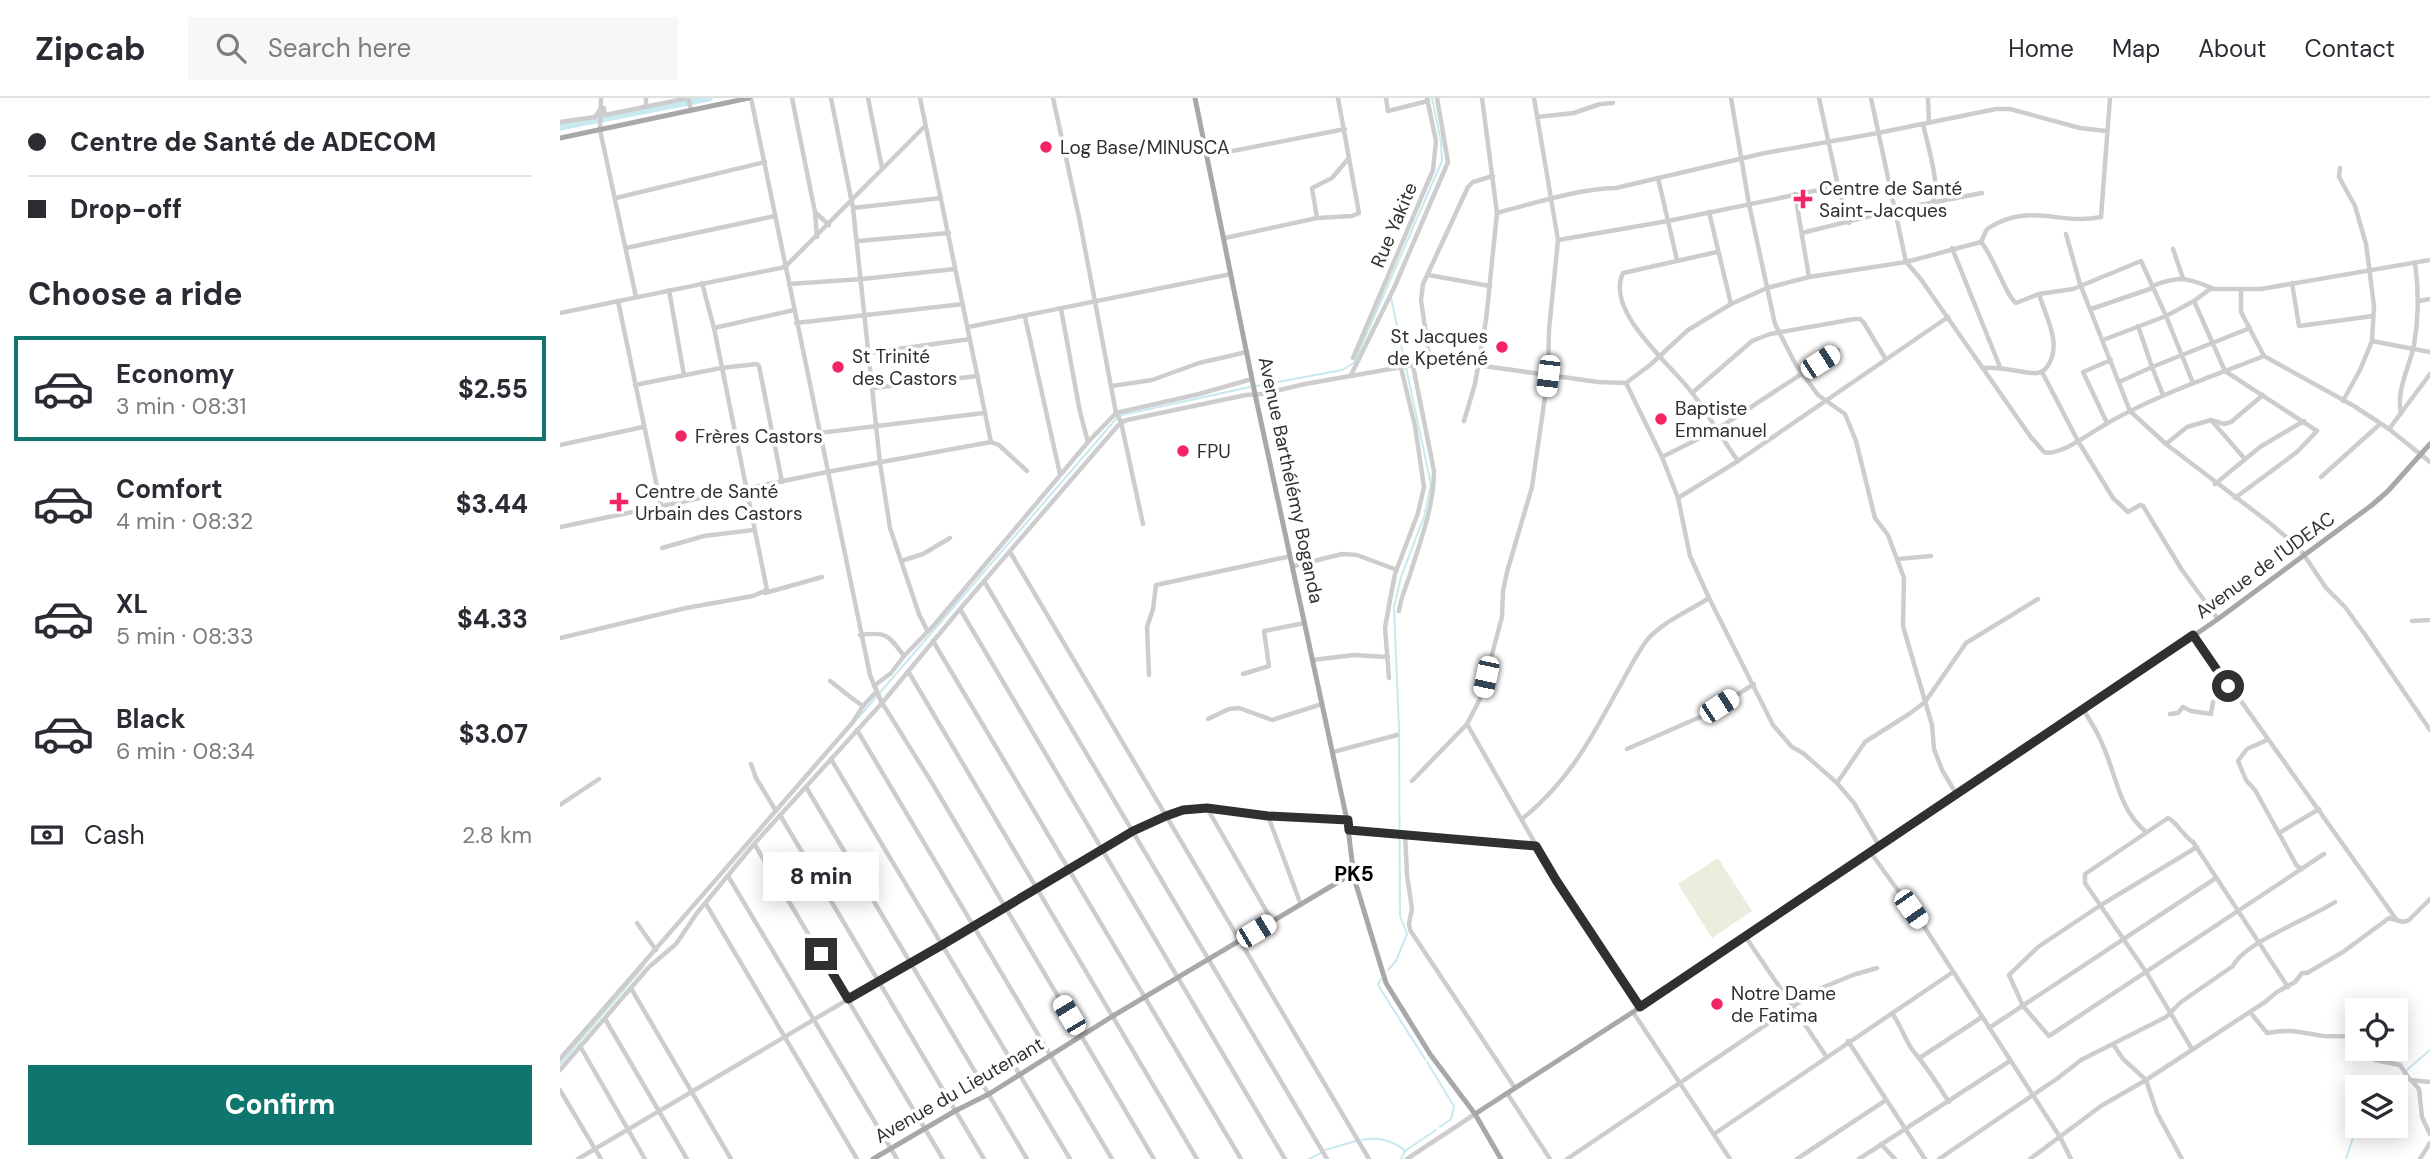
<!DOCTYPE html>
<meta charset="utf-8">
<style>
body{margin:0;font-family:"DM Sans",sans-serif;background:#f7f7f7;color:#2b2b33;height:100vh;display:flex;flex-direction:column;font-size:26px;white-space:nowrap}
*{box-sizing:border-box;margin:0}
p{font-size:23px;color:#7c7c81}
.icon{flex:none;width:38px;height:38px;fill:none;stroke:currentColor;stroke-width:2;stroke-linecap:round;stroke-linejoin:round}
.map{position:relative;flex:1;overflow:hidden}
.panel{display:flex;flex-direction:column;background:#fff;width:560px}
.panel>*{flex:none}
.guide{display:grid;align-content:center;height:154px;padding:0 28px;background:#fff}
.buttons{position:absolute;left:1785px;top:900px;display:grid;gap:14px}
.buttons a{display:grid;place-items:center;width:63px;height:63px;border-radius:0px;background:#fff;box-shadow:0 4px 18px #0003;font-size:35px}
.end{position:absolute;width:32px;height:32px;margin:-16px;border:9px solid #303030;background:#fff;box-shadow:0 0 0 4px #fff}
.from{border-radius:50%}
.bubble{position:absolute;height:49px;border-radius:0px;background:#fff;box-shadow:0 4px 18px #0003;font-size:23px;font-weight:800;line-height:49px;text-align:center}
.car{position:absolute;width:21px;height:42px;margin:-21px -10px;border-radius:9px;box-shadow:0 0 5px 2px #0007;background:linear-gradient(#fff 24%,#345 0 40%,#fff 0 76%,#345 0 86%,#fff 0)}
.guide b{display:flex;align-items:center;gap:24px;height:66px;font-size:26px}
.guide b+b{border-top:2px solid #e1e1e2}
.guide i{width:18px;height:18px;background:#2b2b33}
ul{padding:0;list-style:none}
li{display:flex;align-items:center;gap:21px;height:105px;margin:0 14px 10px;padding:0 14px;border:4px solid transparent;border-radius:0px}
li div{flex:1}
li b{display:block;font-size:26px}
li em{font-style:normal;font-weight:800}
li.current{border-color:#0f766e}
li>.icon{width:63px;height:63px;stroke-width:1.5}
h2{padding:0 28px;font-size:32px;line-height:84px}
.pay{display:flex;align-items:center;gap:18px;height:77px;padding:0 28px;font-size:26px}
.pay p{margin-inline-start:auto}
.cta{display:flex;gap:14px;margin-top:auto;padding:14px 28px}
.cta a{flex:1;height:80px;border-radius:0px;background:#0f766e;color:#fff;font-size:28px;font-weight:800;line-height:80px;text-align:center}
header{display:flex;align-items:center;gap:42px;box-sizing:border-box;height:98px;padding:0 35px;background:#fff;border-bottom:2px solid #e1e1e2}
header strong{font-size:33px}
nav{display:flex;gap:38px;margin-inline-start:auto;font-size:24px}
.search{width:490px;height:63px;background:#f7f7f7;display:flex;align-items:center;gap:18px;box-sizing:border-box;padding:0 24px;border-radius:0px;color:#7c7c81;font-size:26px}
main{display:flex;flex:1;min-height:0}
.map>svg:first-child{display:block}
.green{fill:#eaeedd}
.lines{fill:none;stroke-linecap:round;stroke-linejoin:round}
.stream{stroke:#c8e9ef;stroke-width:2}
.river{stroke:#c8e9ef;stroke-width:7}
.minor{stroke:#cdcdcd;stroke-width:4.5}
.major{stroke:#a8a8a8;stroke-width:5}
.route{stroke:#303030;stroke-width:9}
.poi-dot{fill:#f42565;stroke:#fff;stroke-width:2.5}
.labels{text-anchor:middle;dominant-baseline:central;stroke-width:7;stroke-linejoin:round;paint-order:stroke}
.poi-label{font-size:19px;fill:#303030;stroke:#fff;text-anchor:start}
.street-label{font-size:19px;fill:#303030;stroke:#fff}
.neighbourhood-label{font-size:21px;font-weight:bold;fill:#000;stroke:#fff}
</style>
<header>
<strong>Zipcab</strong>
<div class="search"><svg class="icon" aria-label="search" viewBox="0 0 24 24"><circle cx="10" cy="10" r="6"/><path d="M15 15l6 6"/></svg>Search here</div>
<nav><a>Home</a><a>Map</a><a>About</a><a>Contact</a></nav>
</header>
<main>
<section class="panel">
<div class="guide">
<b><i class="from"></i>Centre de Santé de ADECOM</b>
<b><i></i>Drop-off</b>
</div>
<h2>Choose a ride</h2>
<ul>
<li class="current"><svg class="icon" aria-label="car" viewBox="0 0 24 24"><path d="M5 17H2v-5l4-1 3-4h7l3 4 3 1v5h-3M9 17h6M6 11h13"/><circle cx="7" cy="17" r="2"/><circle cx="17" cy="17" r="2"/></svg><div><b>Economy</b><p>3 min · 08:31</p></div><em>$2.55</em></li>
<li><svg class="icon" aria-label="car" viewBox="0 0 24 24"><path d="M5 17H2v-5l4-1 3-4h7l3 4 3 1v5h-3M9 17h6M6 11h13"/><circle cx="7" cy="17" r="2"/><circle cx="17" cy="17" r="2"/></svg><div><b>Comfort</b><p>4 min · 08:32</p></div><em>$3.44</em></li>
<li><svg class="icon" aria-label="car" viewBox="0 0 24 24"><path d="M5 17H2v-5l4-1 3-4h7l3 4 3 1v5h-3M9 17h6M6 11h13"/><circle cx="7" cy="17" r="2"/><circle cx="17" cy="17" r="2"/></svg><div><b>XL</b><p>5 min · 08:33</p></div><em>$4.33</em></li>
<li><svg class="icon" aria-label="car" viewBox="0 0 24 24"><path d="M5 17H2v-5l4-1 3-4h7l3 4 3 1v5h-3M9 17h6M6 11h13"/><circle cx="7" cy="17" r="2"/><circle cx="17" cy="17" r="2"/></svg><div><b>Black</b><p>6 min · 08:34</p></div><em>$3.07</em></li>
</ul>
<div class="pay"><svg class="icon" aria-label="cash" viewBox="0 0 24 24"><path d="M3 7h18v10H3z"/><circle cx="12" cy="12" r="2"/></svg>Cash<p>2.8 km</p></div>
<div class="cta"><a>Confirm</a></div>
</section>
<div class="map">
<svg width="1870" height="1061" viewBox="0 0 1870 1061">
<rect width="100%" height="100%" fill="#fff"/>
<path class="green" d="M1158,760L1192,813L1152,840L1118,786Z"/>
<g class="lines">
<g class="stream">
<path d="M696,288L782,272L794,265L882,63L881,44L872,0"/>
<path d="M298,620L556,321L562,317L690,289"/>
<path d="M828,872L836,863L847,836L840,818L839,631L834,509L841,479L864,419L871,386L831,200"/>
<path d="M821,881L818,886L821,892L865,961"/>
<path d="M867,964L894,1008L891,1021L880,1029"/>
<path d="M0,966L84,868"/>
<path d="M1835,989L1849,970L1870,952"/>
<path d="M802,1042C816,1039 834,1042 845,1053"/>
<path d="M765,1052L796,1043"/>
<path d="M749,1061L761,1055"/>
<path d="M841,1061L845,1053L876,1032"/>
<path d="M1786,1061L1797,1027"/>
</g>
<path class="river" d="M0,29L149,0"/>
<g class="minor">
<path d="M41,0L40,32L76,199"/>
<path d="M86,0V8"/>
<path d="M191,0L310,577L321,603L372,685L594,1061"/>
<path d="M232,0L255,114L257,139"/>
<path d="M271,0L293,110L320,365L330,430L359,516L367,532"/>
<path d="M308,0L322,70"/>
<path d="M360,0L431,344"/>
<path d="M493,0L520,124L556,315L561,324L583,426"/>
<path d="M826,0L828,13L868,3"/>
<path d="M1171,0L1189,106L1215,226L1236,267L1258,297L1285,316L1296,343L1315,420L1328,437L1344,480L1343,528L1372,627L1374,651L1382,672L1397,697"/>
<path d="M1259,0L1278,88L1289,125"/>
<path d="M1311,0L1346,164L1360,180L1470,338L1484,354C1499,359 1532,334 1546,326C1596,297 1651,279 1704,258"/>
<path d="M1368,0L1369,25"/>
<path d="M977,19L1014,15L1040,6L1053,5"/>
<path d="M0,24L35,19L41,10H44L45,17L128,0L131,12"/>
<path d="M1363,26C1367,45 1381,89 1373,103"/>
<path d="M647,58L785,31"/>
<path d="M1780,70L1779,79L1795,108L1806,146L1814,208L1812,243L1870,254"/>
<path d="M1098,80L1117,162"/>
<path d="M1235,96L1249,179"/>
<path d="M56,100L205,64"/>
<path d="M293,110L381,100"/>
<path d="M1149,114L1171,206"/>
<path d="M937,115C975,105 1017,91 1056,90L1205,55L1318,35L1436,11H1450L1520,30L1546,33"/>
<path d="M257,116L269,127"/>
<path d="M757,120L752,90L772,80L788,61"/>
<path d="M1242,135L1334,112L1422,95"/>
<path d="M1506,136L1520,186L1570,313L1606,346L1711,426L1740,451L1766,490L1785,509L1806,538L1870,632"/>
<path d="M665,140L757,120L792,118L799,115L778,0"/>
<path d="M998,142L1108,123L1278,88"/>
<path d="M298,143L389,135"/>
<path d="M1421,144L1427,131C1469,103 1500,128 1541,119L1550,0"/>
<path d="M66,150L215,118"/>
<path d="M1392,150L1440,269"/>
<path d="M1613,151L1623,180"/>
<path d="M1157,154L1063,175C1044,214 1113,268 1133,296C1149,317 1162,341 1178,363"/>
<path d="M868,177L930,188"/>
<path d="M1732,185L1739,228L1813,218"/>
<path d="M229,186L302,181L395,171"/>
<path d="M1592,188C1619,178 1626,179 1652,190"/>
<path d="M109,192L124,277"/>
<path d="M1681,192V214L1704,258L1794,308L1829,331L1870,364"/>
<path d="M58,203L101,408"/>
<path d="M1634,203L1665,273L1757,333L1737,354L1675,400"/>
<path d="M1859,203L1870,201"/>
<path d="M501,211L520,314L528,344"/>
<path d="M1531,211L1593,190"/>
<path d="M0,215L225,169L365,28"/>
<path d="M465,219L500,376"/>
<path d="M236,225L403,206"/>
<path d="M1578,228L1592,269L1690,230"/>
<path d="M408,229L671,176"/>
<path d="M154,230L234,212"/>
<path d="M1543,242L1606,218L1634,203L1650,191H1701L1870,162"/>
<path d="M309,255L410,241"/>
<path d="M793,260L873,72L876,43L867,0"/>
<path d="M870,264L861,202L863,186L908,89L913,84L933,78"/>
<path d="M1424,270C1443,268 1455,274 1473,275C1479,276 1483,274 1487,269C1503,247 1486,220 1479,196"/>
<path d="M1482,274L1518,343L1553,400L1568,414L1580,407L1583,408L1622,472L1658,521"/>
<path d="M791,277L834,190L888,64L877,0"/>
<path d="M1559,284L1592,269L1603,297"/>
<path d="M1066,285L1102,359L1118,400L1130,458L1149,500L1213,627L1232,649L1243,655L1277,685L1294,705L1320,749"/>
<path d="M75,287L161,270L197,266L199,268L222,384"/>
<path d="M552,288L592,282L639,265L687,254"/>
<path d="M312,290L418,278"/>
<path d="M1132,295L1192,243L1210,236L1295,221H1300L1304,225L1325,260"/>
<path d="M1783,303L1800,272L1812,243"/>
<path d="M1841,316C1836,291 1849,271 1854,247C1859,219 1859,193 1855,165"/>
<path d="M1651,322L1685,361"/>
<path d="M904,323L915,286L926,222L937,115L922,0"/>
<path d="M1547,325L1523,274L1551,262"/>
<path d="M1829,331L1870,276"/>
<path d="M259,335L424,315"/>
<path d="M1606,346L1627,329L1651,322L1664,326L1671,324L1703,297"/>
<path d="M0,347L83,329"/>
<path d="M1102,359L1156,332L1278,252"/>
<path d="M1761,379L1820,326"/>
<path d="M1655,386L1700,349L1744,323"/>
<path d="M1118,400L1178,363L1388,219"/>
<path d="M0,429L267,374L431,344L439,347L467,373"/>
<path d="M102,450L144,438L193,432"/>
<path d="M450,454L809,1061"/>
<path d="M1338,461L1371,458"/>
<path d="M341,463L363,456L390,440"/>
<path d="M734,468L782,456L797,457L837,472"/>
<path d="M424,483L767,1061"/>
<path d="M205,495L262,479"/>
<path d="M400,511L725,1061"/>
<path d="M839,513C841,497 848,485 852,470C862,439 874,406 874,373L853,268"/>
<path d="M1852,523L1870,522"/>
<path d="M300,537C327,533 329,538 344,558"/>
<path d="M1634,537L1836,821"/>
<path d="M0,540L126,510L193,498L207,492L154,230L142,185"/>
<path d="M373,543L681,1061"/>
<path d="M752,562L794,557L828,559"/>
<path d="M348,573L637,1061"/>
<path d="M683,576L709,568L704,533L745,525"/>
<path d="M589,577L587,529L593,511L596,487L731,458"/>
<path d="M829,580L825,530L830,502L835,476L858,415L864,389L855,328L841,270"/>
<path d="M270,583C281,591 292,601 303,608L316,594"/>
<path d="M314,588L331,575L344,558L375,526L528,344L556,315L639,296L692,281"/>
<path d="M1524,612C1529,622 1536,631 1540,641C1556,673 1557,709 1585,733"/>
<path d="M1610,616L1618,615L1623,609L1631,613L1651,616L1653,604L1668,588"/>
<path d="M648,621L669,611L679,610L712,622L762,606"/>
<path d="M907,626L996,782L1080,909"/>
<path d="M297,632L552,1061"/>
<path d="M1707,642L1687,651L1678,663L1686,682L1695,692L1737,768L1742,771"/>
<path d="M1067,651L1147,616L1194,586"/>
<path d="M773,654L837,637"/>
<path d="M271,661L510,1061"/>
<path d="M191,666L196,680L216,713"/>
<path d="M852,683L907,626L920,601L942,519L943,493L947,474L972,389L988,278L989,232L998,142L974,0"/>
<path d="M1277,685L1305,644L1349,616L1365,604L1406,545L1478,501"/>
<path d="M246,689L467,1061"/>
<path d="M0,707L39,681"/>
<path d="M647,710L712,823"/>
<path d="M220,717L424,1061"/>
<path d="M708,718L741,807"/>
<path d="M962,721C1007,685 1030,643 1057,593C1067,576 1075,558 1087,542C1102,524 1129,513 1149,500"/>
<path d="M789,732L975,748"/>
<path d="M845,735L847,777L852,811L849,825L850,832L955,990"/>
<path d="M1719,735L1759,711"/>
<path d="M195,747L383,1061"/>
<path d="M1637,749L1541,807L1478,849L1449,877L1463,908L1489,938L1764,756"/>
<path d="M1311,755L1365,830L1500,1039L1511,1061"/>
<path d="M168,778L337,1061"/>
<path d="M146,806L297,1061"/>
<path d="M77,825L96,852"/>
<path d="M1185,838L1266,958"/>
<path d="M72,892L171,1061"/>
<path d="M1073,914L1170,1061"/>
<path d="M1690,914L1707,935C1732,930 1741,935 1764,938C1777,939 1785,936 1797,942"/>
<path d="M1332,915C1340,926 1347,946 1354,954C1367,969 1378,987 1389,1004"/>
<path d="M45,921L127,1061"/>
<path d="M1429,930L1656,780"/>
<path d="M1288,943L1365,1061"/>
<path d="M1553,946L1563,961L1586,982L1597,1015L1622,1061"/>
<path d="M20,948L85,1061"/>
<path d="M1804,950L1815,962L1840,967L1850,982L1870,984"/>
<path d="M1632,951L1586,874L1525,785V776L1608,720C1618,725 1623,738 1633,744L1728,889"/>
<path d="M1361,959L1422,919"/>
<path d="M0,961L293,624L303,608"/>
<path d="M0,972L89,869L116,846L137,815L194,746L322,605L400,511L561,324L567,322L686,297L702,296L745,286L870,264L917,267L1038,284L1066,285L1090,267L1128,232L1171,206L1207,190L1249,179L1346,164L1421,144C1433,157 1447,200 1456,205L1479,196L1513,191L1581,163L1606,218L1633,285"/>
<path d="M1852,983L1859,991L1862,1019L1870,1036"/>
<path d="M0,992L41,1061"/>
<path d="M947,995L990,1061"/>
<path d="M1154,1036L1393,874"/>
<path d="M1321,1046L1335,1061"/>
<path d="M18,1061L573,733L606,717L623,712L647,710L708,718L787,722"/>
<path d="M847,1061L915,1016"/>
<path d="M1007,1061L1259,891L1293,877L1317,870"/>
<path d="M1237,1061L1326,1002"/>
<path d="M1299,1061L1450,963"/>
<path d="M1379,1061L1498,980L1521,962L1606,919L1621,904L1673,868C1685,844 1751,820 1775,804"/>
<path d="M1470,1061L1541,1008L1586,982L1705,904L1717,894L1735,884L1742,875H1747L1783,854L1829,820L1843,824L1849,822L1870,801"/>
<path d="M1860,1061L1870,1045"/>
</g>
<g class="major">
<path d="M635,0L695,296L787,722L793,771L798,775L794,780L789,775L793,771"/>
<path d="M0,40L189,0"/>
<path d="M794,780L826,885L870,956L915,1016L941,1061"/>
<path d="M915,1016L1073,914L1563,586L1658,521L1812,407L1828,393L1870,346"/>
<path d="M313,1061L395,1013L429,996L553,918L790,777"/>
</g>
</g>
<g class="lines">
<path class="route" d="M261,856L288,901L382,847L573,733L606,718L623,712L647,710L708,718L788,722L789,732L976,748L996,782L1080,909L1633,537L1668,588"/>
</g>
<g class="poi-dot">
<circle cx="486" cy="49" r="7"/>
<path d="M1239.5 90.5h7v7h7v7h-7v7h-7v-7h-7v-7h7z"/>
<circle cx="942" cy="249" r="7"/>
<circle cx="278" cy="269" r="7"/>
<circle cx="1101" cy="321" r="7"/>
<circle cx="121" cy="338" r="7"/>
<circle cx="623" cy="353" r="7"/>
<path d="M55.5 393.5h7v7h7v7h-7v7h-7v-7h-7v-7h7z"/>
<circle cx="1157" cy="906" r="7"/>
</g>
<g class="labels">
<g class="poi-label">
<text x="500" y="49">Log Base/MINUSCA</text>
<text x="1259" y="90">Centre de Santé<tspan x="1259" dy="22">Saint-Jacques</tspan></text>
<text x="928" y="238" text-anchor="end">St Jacques<tspan x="928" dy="22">de Kpeténé</tspan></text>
<text x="292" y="258">St Trinité<tspan x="292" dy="22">des Castors</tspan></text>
<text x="1115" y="310">Baptiste<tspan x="1115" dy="22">Emmanuel</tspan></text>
<text x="135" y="338">Frères Castors</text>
<text x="637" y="353">FPU</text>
<text x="75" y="393">Centre de Santé<tspan x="75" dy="22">Urbain des Castors</tspan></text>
<text x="1171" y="895">Notre Dame<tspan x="1171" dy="22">de Fatima</tspan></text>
</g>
<g class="street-label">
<text transform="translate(834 127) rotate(-67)">Rue Yakite</text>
<text transform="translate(731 382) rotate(78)">Avenue Barthélémy Boganda</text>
<text transform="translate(1705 467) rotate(-36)">Avenue de I'UDEAC</text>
<text transform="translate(399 992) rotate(-30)">Avenue du Lieutenant</text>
</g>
<g class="neighbourhood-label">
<text x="794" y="776">PK5</text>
</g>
</g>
</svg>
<div class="buttons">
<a><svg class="icon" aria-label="locate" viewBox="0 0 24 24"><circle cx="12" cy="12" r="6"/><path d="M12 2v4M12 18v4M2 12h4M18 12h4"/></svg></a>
<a><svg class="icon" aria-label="layers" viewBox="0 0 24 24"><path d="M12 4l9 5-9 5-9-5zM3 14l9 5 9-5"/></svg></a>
</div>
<i class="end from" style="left:1668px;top:588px"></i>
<i class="end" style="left:261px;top:856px"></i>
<div class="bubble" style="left:203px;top:754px;width:116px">8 min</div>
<i class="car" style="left:1260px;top:264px;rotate:57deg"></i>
<i class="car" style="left:988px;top:278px;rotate:187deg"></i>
<i class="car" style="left:926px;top:579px;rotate:192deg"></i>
<i class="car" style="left:1159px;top:608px;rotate:57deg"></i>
<i class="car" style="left:1351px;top:811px;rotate:145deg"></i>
<i class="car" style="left:696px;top:833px;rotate:59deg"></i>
<i class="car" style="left:509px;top:917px;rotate:329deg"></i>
</div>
</main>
